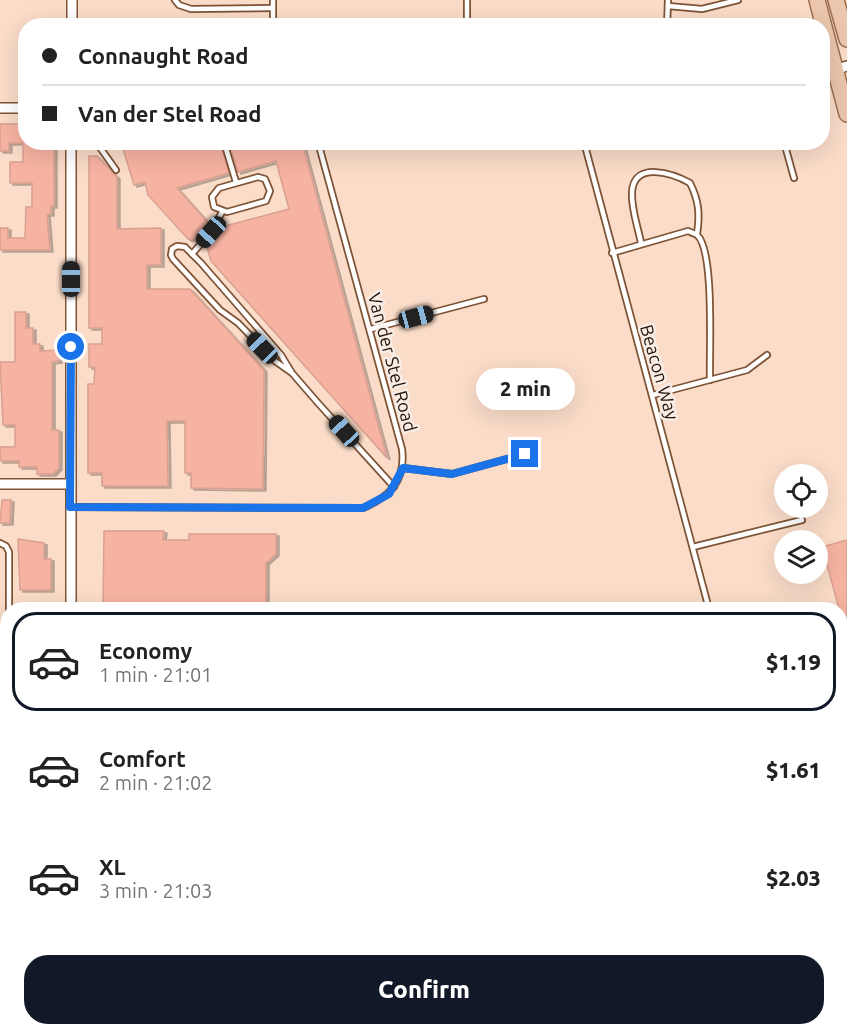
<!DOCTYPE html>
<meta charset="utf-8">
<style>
body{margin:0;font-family:Ubuntu,sans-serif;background:#f6f6f6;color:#222;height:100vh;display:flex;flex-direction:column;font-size:22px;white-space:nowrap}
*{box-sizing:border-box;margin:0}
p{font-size:20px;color:#767676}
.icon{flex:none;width:33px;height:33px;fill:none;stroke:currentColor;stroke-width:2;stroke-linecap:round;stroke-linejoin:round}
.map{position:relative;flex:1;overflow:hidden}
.sheet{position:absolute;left:0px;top:602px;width:848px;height:434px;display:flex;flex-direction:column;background:#fff;border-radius:24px 24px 0 0;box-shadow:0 6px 24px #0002}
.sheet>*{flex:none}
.top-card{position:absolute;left:18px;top:18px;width:812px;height:132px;border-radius:24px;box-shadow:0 6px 24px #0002;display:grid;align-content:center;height:132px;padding:0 24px;background:#fff}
.buttons{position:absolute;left:774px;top:464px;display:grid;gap:12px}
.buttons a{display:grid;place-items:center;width:54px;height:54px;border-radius:50%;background:#fff;box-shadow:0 6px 24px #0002;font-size:30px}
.end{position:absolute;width:27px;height:27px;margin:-14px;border:8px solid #1a73e8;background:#fff;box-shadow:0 0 0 3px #fff}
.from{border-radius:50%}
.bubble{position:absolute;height:42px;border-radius:21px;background:#fff;box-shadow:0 6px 24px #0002;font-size:20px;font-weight:800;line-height:42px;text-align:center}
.car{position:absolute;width:18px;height:36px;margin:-18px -9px;border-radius:8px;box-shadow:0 0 4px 2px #0007;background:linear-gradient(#222 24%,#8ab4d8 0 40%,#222 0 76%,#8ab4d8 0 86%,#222 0)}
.top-card b{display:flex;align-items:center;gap:21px;height:57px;font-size:22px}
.top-card b+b{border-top:2px solid #e0e0e0}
.top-card i{width:15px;height:15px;background:#222}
ul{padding:10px 0 0;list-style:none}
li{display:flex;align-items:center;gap:18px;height:99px;margin:0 12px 9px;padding:0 12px;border:3px solid transparent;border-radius:24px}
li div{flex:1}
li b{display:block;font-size:22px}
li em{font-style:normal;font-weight:800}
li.current{border-color:#111827}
li>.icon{width:54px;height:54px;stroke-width:1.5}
.action{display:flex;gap:12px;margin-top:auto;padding:12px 24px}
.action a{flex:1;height:69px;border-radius:24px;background:#111827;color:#fff;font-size:24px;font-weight:800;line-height:69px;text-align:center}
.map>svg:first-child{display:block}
.building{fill:#f7b3a2;stroke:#d9a091;stroke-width:1.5;filter:url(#shadow)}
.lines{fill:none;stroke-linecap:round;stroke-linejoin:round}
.service-casing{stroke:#7e5336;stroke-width:8}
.minor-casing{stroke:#7e5336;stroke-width:12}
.tertiary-casing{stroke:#7e5336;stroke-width:15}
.primary-casing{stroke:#9c6e50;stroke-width:18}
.service{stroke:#fff;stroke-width:4.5}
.minor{stroke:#fff;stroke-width:9}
.tertiary{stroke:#fff;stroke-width:12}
.primary{stroke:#ebc6ad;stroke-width:15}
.route{stroke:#1a73e8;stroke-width:8}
.labels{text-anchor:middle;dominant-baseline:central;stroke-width:5;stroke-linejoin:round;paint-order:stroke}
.street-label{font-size:18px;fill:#241207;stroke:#f8ede7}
</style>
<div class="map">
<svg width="847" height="1034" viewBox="0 0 847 1034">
<defs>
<filter id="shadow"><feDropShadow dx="3" dy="2" stdDeviation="0" flood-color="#0004"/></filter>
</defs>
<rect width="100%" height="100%" fill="#fadcc8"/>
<g class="building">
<path d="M0,124H26V142H54V206H51V214H47L50,250H0V228H8V238H25L26,207H32V183H10V162H23V143H9V151H0Z"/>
<path d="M121,142H220L229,173L177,188L210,225L199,239H188L148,195L145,182L134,185Z"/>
<path d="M229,142H302L387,458L211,261L206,244L218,228L289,209L276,161L238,172Z"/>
<path d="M89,156H97L117,177V229L161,228V265H147V289H190L264,370L263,489L191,488V473H185V421H167L168,486H102V473H88V384H94L95,367H89V344H102V328H89Z"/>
<path d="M15,312H26V328H33V344H40V351L59,350V361L52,362V430H59V468L53,474H37V467H19V461H0V447H15V425H3L0,362H15Z"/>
<path d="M2,500H11L10,523H0Z"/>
<path d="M104,531H164L163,540H189V534H276V554L266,563V609H103Z"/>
<path d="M18,539L44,543V559H51V590H20Z"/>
<path d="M847,540V630H845L822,547Z"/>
<rect x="0" y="627" width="8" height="26"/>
<rect x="0" y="687" width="8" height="54"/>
<path d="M0,806H8V825L0,824Z"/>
<rect x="0" y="877" width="8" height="16"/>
<rect x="0" y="937" width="8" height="12"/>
<rect x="0" y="982" width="8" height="13"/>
</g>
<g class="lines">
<defs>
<g id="service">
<path d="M175,0L179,5L191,9L273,8"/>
<path d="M668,6L702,9L738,0"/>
<path d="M273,26V0"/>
<path d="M467,26V0"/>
<path d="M667,26L668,0"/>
<path d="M96,142L116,170"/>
<path d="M224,142L236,182"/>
<path d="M584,142L709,609"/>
<path d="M784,142L794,178"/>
<path d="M258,177L265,179L270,191L266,201L227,212L214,207L212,197L219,188Z"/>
<path d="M641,243C638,227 631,209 632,192C634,160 674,174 690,183C699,201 700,214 697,234"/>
<path d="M612,253L688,231C690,232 696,234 697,235C715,250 709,354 710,380"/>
<path d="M192,254L211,232L222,212"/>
<path d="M371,329L484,299"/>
<path d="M292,373L275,361L238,323L220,310L173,259L171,255L172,249L177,246L185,247L201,263L281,355L292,373L318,403L394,487"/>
<path d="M653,395L747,370L767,355"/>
<path d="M403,468L452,474L525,454"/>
<path d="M70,507L363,508C390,497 406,480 402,449L318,142"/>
<path d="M0,543L6,546L9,552V609"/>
<path d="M693,547L802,520"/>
<path d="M840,685L847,684"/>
<path d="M840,835L846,857"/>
<path d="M840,981L847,1006"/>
<path d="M840,1021H847"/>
<path d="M87,1028V1034"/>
<path d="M746,1028L747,1034"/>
<path d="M633,1034L634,1028"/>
<path d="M769,1034V1028"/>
<path d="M802,1034V1028"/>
</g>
<g id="minor">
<path d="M72,26V0"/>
<path d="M822,74L847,66"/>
<path d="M0,108H26"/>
<path d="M0,484H70"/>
<path d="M71,609V142"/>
<path d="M0,968H8"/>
<path d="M68,1028V1034"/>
</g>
<g id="tertiary">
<path d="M840,857H847"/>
<path d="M0,860H8"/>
</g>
<g id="primary">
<path d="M817,0L847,114"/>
<path d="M836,0L847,39"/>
</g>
</defs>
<use href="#service" class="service-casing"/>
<use href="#minor" class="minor-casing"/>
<use href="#tertiary" class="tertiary-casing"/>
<use href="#primary" class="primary-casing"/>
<use href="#service" class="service"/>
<use href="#minor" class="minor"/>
<use href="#tertiary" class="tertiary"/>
<use href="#primary" class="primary"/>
</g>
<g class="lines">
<path class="route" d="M71,347L70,507L363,508L389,494L403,468L452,474L525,454"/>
</g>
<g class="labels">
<g class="street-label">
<text transform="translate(393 362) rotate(75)">Van der Stel Road</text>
<text transform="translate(660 372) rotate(74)">Beacon Way</text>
</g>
</g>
</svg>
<div class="buttons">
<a><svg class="icon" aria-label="locate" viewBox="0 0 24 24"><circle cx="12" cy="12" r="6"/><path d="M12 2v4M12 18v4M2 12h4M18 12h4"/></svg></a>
<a><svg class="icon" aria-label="layers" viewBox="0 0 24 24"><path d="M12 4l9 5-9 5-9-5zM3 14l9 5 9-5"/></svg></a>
</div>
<i class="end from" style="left:71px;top:347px"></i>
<i class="end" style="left:525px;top:454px"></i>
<div class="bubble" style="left:476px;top:368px;width:99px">2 min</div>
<i class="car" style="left:211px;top:232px;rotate:222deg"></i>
<i class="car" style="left:71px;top:279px;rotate:0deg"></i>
<i class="car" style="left:416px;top:317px;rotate:75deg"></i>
<i class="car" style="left:262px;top:348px;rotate:316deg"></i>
<i class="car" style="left:344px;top:431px;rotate:318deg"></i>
<div class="top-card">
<b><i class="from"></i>Connaught Road</b>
<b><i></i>Van der Stel Road</b>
</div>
<section class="sheet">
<ul>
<li class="current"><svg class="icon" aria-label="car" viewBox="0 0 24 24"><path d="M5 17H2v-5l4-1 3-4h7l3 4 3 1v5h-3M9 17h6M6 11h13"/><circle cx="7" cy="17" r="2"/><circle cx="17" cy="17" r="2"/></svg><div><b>Economy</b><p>1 min · 21:01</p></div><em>$1.19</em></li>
<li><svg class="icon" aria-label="car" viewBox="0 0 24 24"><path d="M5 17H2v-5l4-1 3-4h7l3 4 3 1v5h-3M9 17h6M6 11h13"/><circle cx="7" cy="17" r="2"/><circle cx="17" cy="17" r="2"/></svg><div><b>Comfort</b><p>2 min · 21:02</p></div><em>$1.61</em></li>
<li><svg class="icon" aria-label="car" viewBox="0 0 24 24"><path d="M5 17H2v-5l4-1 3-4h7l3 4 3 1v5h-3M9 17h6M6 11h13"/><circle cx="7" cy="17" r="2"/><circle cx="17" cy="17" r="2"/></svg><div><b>XL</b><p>3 min · 21:03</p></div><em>$2.03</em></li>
</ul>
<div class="action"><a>Confirm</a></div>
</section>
</div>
